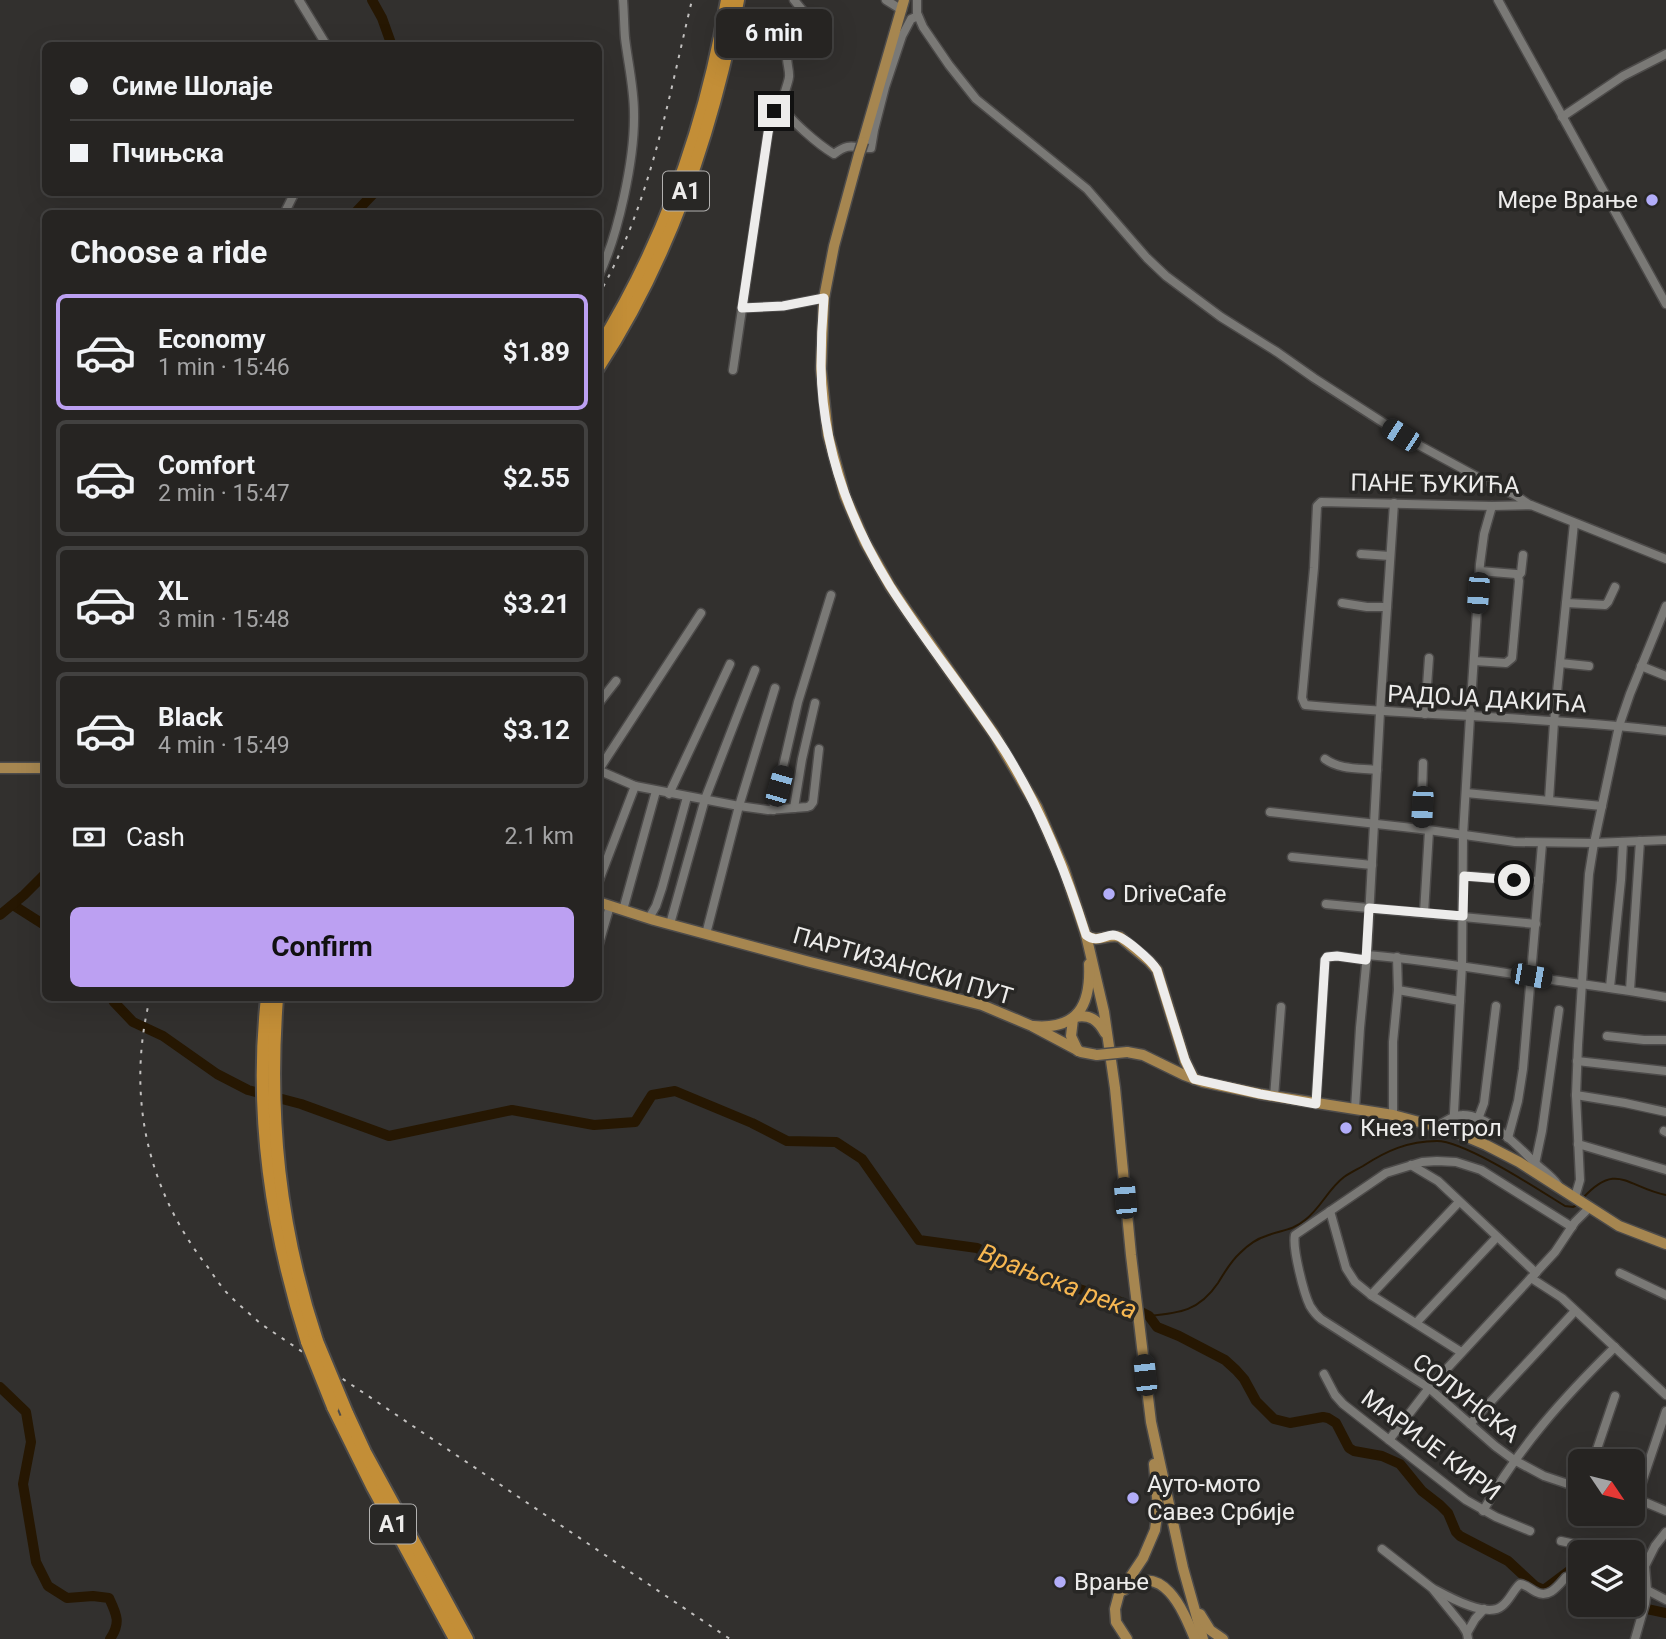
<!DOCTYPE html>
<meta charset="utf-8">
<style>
body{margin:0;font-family:Roboto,sans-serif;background:#32302f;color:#f1f3f6;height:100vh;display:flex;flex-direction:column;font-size:26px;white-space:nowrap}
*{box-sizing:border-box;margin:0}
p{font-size:23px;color:#a4a4a5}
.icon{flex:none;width:38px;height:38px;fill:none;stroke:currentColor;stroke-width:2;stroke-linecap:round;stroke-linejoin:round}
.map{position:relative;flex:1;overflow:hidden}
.panel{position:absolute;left:42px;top:210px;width:560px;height:791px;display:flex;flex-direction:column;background:#262422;border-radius:10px;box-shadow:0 7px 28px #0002,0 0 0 2px #424140}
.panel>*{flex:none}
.banner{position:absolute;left:42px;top:42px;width:560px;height:154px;border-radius:10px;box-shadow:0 7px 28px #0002,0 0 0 2px #424140;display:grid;align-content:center;height:154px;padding:0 28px;background:#262422}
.needle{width:46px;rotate:125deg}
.tools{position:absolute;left:1568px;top:1449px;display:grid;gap:14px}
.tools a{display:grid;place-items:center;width:77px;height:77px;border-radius:10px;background:#262422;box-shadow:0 7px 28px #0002,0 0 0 2px #424140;font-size:35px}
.end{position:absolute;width:32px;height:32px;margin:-16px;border:9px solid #edeceb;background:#111;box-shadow:0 0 0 4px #111}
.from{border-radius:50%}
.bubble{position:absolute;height:49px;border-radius:10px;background:#262422;box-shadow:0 7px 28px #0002,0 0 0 2px #424140;font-size:23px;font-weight:700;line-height:49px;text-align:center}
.car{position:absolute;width:21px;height:42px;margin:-21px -10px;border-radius:9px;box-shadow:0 0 5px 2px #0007;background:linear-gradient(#222 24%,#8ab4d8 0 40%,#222 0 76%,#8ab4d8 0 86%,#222 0)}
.banner b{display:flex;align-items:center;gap:24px;height:66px;font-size:26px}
.banner b+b{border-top:2px solid #424140}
.banner i{width:18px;height:18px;background:#f1f3f6}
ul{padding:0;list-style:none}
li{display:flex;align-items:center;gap:21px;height:116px;margin:0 14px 10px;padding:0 14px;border:4px solid #424140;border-radius:10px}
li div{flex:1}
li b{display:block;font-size:26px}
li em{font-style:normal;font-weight:700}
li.current{border-color:#bca0f2}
li>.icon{width:63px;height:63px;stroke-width:1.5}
h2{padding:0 28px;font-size:32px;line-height:84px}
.pay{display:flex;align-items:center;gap:18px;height:77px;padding:0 28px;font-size:26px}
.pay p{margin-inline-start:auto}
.primary-button{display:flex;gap:14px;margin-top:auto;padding:14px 28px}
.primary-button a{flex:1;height:80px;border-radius:10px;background:#bca0f2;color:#111;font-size:28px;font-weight:700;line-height:80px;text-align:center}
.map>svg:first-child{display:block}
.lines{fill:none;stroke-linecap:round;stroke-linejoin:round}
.stream{stroke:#261702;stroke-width:2}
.river{stroke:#261702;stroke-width:10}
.minor-casing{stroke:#4d4b4a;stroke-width:11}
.major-casing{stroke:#4d4b4a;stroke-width:13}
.highway-casing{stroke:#4d4b4a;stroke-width:16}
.minor{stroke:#7a7976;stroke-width:8}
.major{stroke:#a68650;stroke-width:10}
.highway{stroke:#c38e37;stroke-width:12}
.rail{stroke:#c2c0bf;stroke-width:2;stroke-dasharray:3.5 7;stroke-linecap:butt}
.major-bridge-casing{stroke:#4d4b4a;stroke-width:13;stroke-linecap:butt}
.highway-bridge-casing{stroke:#4d4b4a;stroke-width:16;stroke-linecap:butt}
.major-bridge{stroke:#a68650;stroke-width:10}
.highway-bridge{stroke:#c38e37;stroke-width:12}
.route{stroke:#edeceb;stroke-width:9}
.poi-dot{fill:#b2adf9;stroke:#282725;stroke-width:2.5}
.labels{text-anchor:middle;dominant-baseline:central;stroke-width:7;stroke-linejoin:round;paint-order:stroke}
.shield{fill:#282725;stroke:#b2b1b0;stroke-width:2}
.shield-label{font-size:23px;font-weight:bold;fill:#edeceb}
.poi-label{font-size:24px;fill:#edeceb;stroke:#282725;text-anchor:start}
.street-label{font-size:24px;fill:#edeceb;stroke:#282725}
.water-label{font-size:26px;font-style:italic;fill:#f7b751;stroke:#282725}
</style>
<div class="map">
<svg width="1666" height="1639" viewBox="0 0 1666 1639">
<rect width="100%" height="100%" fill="#32302e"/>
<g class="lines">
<g class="stream">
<path d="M1583,1198C1617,1161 1627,1187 1666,1195"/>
<path d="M1149,1316C1180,1313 1199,1311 1218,1283C1225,1272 1230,1262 1240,1253C1247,1246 1256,1239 1266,1236C1281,1230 1292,1231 1305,1220C1321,1208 1328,1189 1344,1177C1350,1173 1356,1170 1363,1166C1386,1151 1408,1141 1437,1141C1465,1141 1539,1190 1565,1206L1573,1207L1577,1205"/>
</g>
<g class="river">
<path d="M372,0L382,18L392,46"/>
<path d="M354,214L375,192"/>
<path d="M13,905L46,926"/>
<path d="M0,915L24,895L46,873"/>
<path d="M112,998L114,1002L133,1022L163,1036L217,1074L248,1090L301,1104L389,1136L512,1110L594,1125L635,1122L652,1095L675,1091L752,1123L787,1141L836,1142L862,1159L919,1240L977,1248L1021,1271L1121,1302L1149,1316L1157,1327L1179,1336L1225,1360L1236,1370L1244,1379L1256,1401L1274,1419L1290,1423L1323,1417L1328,1418L1336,1423L1349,1448L1354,1451L1382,1456L1400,1464L1422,1491L1440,1505L1448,1513L1456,1532L1460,1536L1508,1561L1535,1586L1542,1589H1545L1569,1571L1580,1565"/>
<path d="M0,1387L26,1412L31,1442L23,1484L36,1562L48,1586L67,1598L93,1596L109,1598C117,1615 121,1623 110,1639"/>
<path d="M1633,1584L1639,1604L1647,1609L1666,1613"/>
</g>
<defs>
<g id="minor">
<path d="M299,0L327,46"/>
<path d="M794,0L808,17L811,25C806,36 795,40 789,50C784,58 790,68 789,77C788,85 782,96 783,104C784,117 822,147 834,154C851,141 854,149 871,148L874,130L885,87L902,36L911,19L918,16"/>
<path d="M886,0L902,10"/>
<path d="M917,0V13L923,27L949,65L976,99L1087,189L1147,258L1166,276L1221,317L1277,352L1314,378L1415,443L1485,481L1515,495L1530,505"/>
<path d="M1498,0L1666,304"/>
<path d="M1562,117L1623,76L1666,54"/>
<path d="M284,214L295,192"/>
<path d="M598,277C618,237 635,158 634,113C634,88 628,63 625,38C624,25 624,13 623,0"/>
<path d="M742,308L783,306L824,298"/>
<path d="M733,370L768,133L772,113L783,105"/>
<path d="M1361,554L1390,556"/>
<path d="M1666,559L1531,505L1492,506L1321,502L1317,506L1314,568L1302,698L1305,705C1425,716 1546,717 1666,731"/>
<path d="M1518,576L1521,573L1523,555"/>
<path d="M1342,603L1367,607H1387"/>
<path d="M1566,603L1605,605L1608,602L1615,587"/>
<path d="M1474,661L1506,663L1512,658L1519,581L1518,576L1516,574L1480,571"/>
<path d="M1560,663L1589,666"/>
<path d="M1641,666L1666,676"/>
<path d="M598,704L616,681"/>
<path d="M1425,714L1429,658"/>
<path d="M1325,759C1340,770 1359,768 1377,770"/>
<path d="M598,770L635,786L739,806L768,810L807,807L810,806L813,802L819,749"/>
<path d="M598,771L701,613"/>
<path d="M1466,793L1602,806"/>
<path d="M669,794L730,664"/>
<path d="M1549,800L1554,722L1574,523"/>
<path d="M794,808L802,759L815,703"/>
<path d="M773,810L798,702L831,595"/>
<path d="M1270,812L1421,829L1515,842L1594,843L1666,840"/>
<path d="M1421,829L1423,763"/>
<path d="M1292,857L1372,865"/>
<path d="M1464,876L1539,881"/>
<path d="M598,883L635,786"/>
<path d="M1326,904L1536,924"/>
<path d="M623,910L656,791"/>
<path d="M1424,913L1429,831"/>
<path d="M649,918L656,906L662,888L687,797"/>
<path d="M670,924L705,799L755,670"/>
<path d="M706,934L739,806L775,688"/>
<path d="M598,947L610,906"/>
<path d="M1367,955C1439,961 1509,974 1581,984C1609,988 1638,992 1666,997"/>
<path d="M1610,987L1621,880L1623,842"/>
<path d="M1398,990L1460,1001"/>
<path d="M1630,990L1640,841"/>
<path d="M1607,1036L1644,1040H1666"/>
<path d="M1577,1061L1666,1071"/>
<path d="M1576,1095L1625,1103L1666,1112"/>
<path d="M1274,1097L1281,1007"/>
<path d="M1316,1104L1325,960L1327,957L1337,956L1366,960"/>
<path d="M1355,1109L1360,1028L1367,955L1380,712L1394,503"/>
<path d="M1393,1115V1042L1398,990L1397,957"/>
<path d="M1478,1119L1484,1103L1496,1006"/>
<path d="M1437,1126C1445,1122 1453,1115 1462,1115C1487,1114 1518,1146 1534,1162C1542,1170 1551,1175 1558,1185"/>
<path d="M1453,1131L1462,965L1463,836L1470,717L1480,564L1484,534L1492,506"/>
<path d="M1664,1131L1666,1132"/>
<path d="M1508,1138L1518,1101L1523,1069L1542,844"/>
<path d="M1578,1144L1666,1170"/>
<path d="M1535,1164L1542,1131L1559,1010"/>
<path d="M1411,1165L1438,1181L1536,1273"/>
<path d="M1575,1197L1580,1180L1576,1095L1578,1045L1589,874L1594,843L1619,726L1630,694L1666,606"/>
<path d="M1330,1211L1346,1268L1355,1282L1371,1295L1461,1352"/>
<path d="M1572,1227L1481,1170L1456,1162L1437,1161L1422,1162L1386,1173L1295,1235C1292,1248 1304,1294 1310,1306C1313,1311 1316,1315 1321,1319L1429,1388L1495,1446L1514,1460L1544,1476L1580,1488"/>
<path d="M1620,1273L1666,1295"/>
<path d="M1531,1278L1562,1298L1666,1395"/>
<path d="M1371,1295L1459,1202"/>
<path d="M1416,1323L1496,1238"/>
<path d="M1324,1374L1335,1395L1343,1404L1466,1500L1496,1517L1530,1531"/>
<path d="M1470,1424L1575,1311"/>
<path d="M1389,1440L1429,1388L1555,1252L1575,1222L1590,1207"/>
<path d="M1593,1461L1615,1396"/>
<path d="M1633,1499L1647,1503L1666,1511"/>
<path d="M1636,1500L1666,1411"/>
<path d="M1483,1511C1518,1448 1564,1397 1615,1347"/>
<path d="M1561,1541L1611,1552"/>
<path d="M1382,1549L1432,1588L1462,1625L1467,1633L1468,1639"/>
<path d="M1633,1563L1645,1566"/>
<path d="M1432,1588C1447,1596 1487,1619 1502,1606C1510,1600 1513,1590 1520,1584C1527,1585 1530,1589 1536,1592C1549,1599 1558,1586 1566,1577"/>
<path d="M1647,1590L1666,1600"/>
<path d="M1467,1633L1475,1619L1484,1609"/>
<path d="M1635,1639L1645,1604L1647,1590L1645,1566L1655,1546L1666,1532"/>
</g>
<g id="major">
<path d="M863,142L904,0"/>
<path d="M859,154L834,246L824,298L821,369L828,435L845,496L865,542L890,586L907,611L994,734L1037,807L1064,869L1086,935L1104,1012L1115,1088L1131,1255L1151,1422L1183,1568L1203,1639"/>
<path d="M0,768H46"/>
<path d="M598,902L654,920L810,962L982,1005L1032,1026L1081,1052L1097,1055"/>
<path d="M1086,935C1098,944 1108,933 1120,937L1149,961L1157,970L1185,1061L1194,1079"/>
<path d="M1075,1017C1090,1014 1098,1020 1105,1033"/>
<path d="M1073,1019L1071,1036L1078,1051"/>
<path d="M1033,1026C1078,1030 1091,1005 1089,964"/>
<path d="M1127,1052L1143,1055L1184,1075L1203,1082L1260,1094L1393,1115L1453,1131L1486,1145L1519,1162L1619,1226L1666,1244"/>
<path d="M1124,1590C1163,1560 1183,1610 1195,1639"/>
<path d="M1200,1614L1210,1630L1223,1639"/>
<path d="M1127,1639L1116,1622L1115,1609L1119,1594L1143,1558L1155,1530L1158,1508L1154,1464"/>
</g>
<g id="highway">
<path d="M598,349C664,243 706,122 727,0"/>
<path d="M598,368C671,257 713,129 738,0"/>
<path d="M267,998C254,1114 272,1232 307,1342"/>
<path d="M277,998C268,1117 279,1227 317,1341"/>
<path d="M333,1407L373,1488L455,1639"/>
<path d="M347,1413L365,1452L467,1639"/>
</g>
</defs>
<use href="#minor" class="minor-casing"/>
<use href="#major" class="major-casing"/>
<use href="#highway" class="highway-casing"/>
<use href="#minor" class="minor"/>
<use href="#major" class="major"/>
<use href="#highway" class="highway"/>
<g class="rail">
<path d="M598,296C650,206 668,100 692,0"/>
<path d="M150,998C127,1092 145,1183 203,1261C212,1272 219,1285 229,1295C239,1305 250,1314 261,1324L730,1639"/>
</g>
<defs>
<g id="major-bridge">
<path d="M859,154L863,142"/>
<path d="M1097,1055L1127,1052"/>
</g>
<g id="highway-bridge">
<path d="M317,1341L347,1413"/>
<path d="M307,1342L333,1407"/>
</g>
</defs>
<use href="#major-bridge" class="major-bridge-casing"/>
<use href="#highway-bridge" class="highway-bridge-casing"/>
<use href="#major-bridge" class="major-bridge"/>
<use href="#highway-bridge" class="highway-bridge"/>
</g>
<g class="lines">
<path class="route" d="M774,111L772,113L768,133L742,308L783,306L824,298C822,321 821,343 821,366C822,445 849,520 890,586C926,643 969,695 1005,751C1041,809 1066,871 1086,935C1097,943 1102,936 1113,935C1123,935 1152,961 1157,970L1185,1060L1194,1079L1260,1094L1316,1104L1325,960L1327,957L1337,956L1366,960L1369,908L1463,916L1464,876L1514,880"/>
</g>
<g class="poi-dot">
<circle cx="1652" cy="200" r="7"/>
<circle cx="1109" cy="894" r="7"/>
<circle cx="1346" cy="1128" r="7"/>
<circle cx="1133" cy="1498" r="7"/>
<circle cx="1060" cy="1582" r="7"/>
</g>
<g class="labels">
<g class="shield">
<rect x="663" y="171.5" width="46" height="39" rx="5"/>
<rect x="370" y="1504.5" width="46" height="39" rx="5"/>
</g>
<g class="shield-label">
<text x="686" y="191">A1</text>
<text x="393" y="1524">A1</text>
</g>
<g class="poi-label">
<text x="1638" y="200" text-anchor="end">Мере Врање</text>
<text x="1123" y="894">DriveCafe</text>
<text x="1360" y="1128">Кнез Петрол</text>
<text x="1147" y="1484">Ауто-мото<tspan x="1147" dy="28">Савез Србије</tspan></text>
<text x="1074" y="1582">Врање</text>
</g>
<g class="street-label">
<text transform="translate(1435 484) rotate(1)">ПАНЕ ЂУКИЋА</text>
<text transform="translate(1487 699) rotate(3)">РАДОЈА ДАКИЋА</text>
<text transform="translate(903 966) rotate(16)">ПАРТИЗАНСКИ ПУТ</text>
<text transform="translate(1466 1398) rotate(38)">СОЛУНСКА</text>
<text transform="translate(1431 1445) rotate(37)">МАРИЈЕ КИРИ</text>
</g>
<g class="water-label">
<text transform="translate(1058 1281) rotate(21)">Врањска река</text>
</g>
</g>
</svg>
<div class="tools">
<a><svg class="needle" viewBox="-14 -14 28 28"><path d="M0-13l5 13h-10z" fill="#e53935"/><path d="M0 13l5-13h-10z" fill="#a4a4a5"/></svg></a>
<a><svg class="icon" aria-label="layers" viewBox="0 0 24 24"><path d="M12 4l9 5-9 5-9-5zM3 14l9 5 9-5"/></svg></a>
</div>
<i class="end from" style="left:1514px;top:880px"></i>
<i class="end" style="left:774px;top:111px"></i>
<div class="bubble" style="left:716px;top:9px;width:116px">6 min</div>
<i class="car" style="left:1401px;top:435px;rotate:303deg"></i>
<i class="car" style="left:1478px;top:593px;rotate:184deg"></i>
<i class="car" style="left:779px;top:786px;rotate:16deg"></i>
<i class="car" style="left:1422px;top:807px;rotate:183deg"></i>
<i class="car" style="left:1531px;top:976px;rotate:100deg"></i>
<i class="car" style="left:1125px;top:1198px;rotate:355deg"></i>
<i class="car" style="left:1145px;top:1375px;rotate:354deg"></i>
<div class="banner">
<b><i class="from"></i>Симе Шолаје</b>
<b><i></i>Пчињска</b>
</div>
<section class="panel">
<h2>Choose a ride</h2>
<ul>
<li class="current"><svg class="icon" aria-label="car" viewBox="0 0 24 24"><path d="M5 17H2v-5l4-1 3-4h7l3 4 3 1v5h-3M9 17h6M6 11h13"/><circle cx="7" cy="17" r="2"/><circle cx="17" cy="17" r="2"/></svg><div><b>Economy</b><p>1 min · 15:46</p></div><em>$1.89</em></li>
<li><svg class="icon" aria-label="car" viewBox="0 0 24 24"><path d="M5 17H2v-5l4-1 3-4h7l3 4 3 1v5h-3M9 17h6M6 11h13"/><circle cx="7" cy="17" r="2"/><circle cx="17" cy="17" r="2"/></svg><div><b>Comfort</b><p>2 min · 15:47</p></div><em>$2.55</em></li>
<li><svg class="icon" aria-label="car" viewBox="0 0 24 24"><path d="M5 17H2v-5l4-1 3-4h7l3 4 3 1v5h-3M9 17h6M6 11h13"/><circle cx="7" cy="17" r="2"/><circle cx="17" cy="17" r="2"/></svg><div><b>XL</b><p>3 min · 15:48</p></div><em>$3.21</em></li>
<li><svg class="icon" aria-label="car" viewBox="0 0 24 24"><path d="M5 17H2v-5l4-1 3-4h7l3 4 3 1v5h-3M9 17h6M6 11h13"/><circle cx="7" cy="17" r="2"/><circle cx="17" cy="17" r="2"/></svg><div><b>Black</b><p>4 min · 15:49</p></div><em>$3.12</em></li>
</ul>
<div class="pay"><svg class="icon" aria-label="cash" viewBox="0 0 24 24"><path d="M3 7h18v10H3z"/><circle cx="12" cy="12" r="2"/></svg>Cash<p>2.1 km</p></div>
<div class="primary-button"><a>Confirm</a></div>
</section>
</div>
